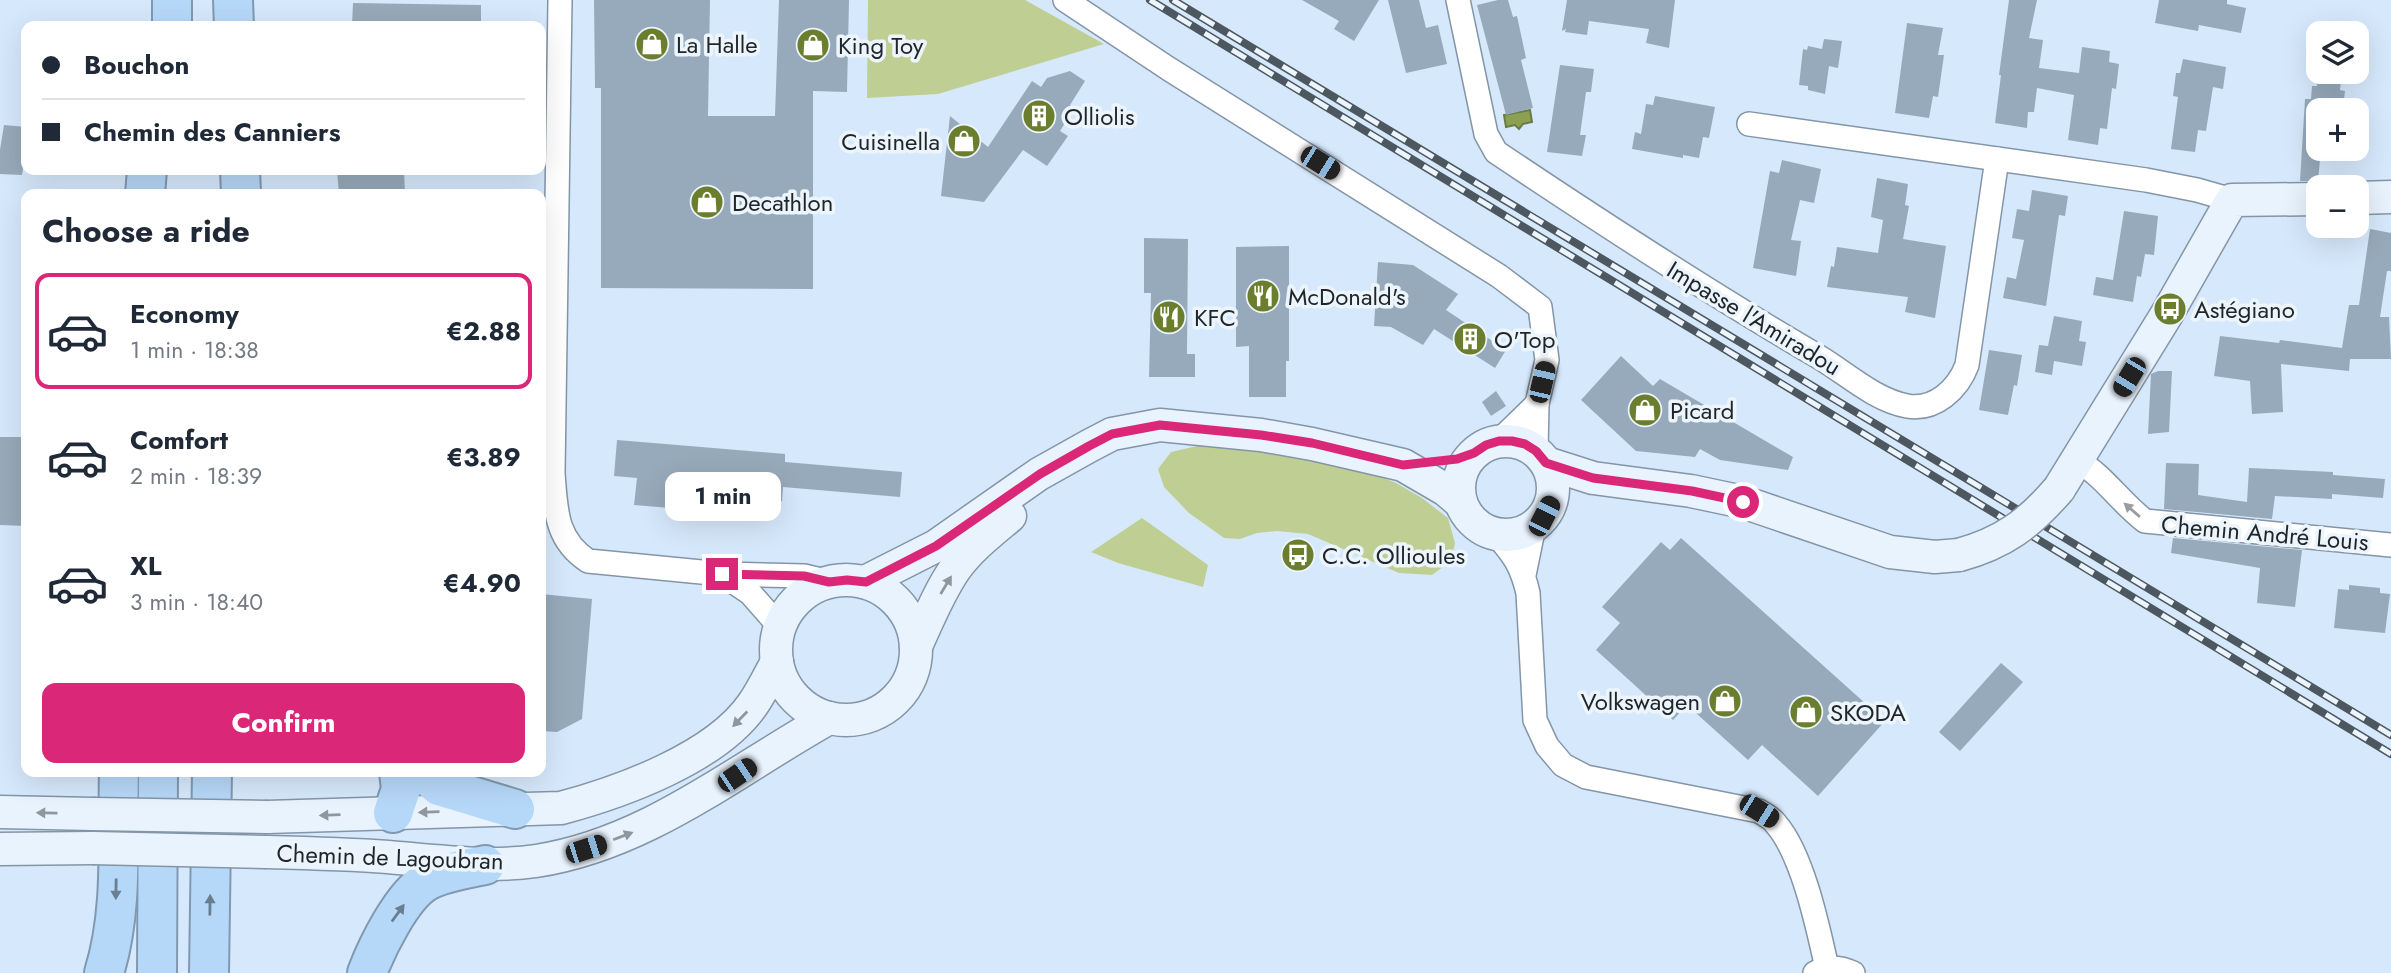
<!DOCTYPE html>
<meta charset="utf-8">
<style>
body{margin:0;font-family:Jost,sans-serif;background:#f2f2f3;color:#1f2937;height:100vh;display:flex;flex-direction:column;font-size:26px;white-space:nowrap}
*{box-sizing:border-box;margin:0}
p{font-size:23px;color:#747a83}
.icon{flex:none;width:38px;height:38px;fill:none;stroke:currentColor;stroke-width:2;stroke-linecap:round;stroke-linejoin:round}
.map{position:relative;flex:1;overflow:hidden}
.sheet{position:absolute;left:21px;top:189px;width:525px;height:588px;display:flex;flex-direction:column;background:#fff;border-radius:14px;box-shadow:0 7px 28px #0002}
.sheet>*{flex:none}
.hud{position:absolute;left:21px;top:21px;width:525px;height:154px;border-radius:14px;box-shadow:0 7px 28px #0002;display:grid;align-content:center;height:154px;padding:0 21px;background:#fff}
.controls{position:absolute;left:2306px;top:21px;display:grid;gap:14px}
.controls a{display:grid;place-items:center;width:63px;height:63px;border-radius:14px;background:#fff;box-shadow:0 7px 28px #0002;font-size:35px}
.end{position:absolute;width:32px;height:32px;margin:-16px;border:9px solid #db2777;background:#fff;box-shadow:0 0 0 4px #fff}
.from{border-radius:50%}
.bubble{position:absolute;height:49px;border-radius:14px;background:#fff;box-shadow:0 7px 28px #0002;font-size:23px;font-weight:700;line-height:49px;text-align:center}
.car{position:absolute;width:21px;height:42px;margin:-21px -10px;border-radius:9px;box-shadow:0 0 5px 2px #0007;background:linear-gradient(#222 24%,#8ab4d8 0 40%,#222 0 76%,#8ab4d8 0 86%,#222 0)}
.hud b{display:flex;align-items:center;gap:24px;height:66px;font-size:26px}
.hud b+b{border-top:2px solid #e0e1e3}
.hud i{width:18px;height:18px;background:#1f2937}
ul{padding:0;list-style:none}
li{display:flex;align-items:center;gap:21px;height:116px;margin:0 14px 10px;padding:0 7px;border:4px solid transparent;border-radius:14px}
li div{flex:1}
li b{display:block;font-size:26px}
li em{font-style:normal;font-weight:700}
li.on{border-color:#db2777}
li>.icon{width:63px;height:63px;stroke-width:1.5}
h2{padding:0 21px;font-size:32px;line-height:84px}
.button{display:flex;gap:14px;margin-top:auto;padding:14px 21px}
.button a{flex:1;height:80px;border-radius:14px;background:#db2777;color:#fff;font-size:28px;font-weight:700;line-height:80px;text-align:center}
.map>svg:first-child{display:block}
.green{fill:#bfcf94}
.water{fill:#8ca051;stroke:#6b7b46;stroke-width:2}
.building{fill:#97aabb}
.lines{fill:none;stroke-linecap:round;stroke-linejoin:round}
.street-casing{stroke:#8395a6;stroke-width:26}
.secondary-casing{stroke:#8395a6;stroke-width:35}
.highway-casing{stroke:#8199b0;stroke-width:42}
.street{stroke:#fff;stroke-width:23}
.secondary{stroke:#e9f3fd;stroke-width:32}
.highway{stroke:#b6d8f8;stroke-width:38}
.rail-casing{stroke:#4d5760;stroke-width:8}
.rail{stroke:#edf5fc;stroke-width:5;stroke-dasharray:16;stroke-linecap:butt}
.secondary-bridge-casing{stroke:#8395a6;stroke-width:35;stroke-linecap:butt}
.secondary-bridge{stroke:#e9f3fd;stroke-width:32}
.oneway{fill:#9a9da0}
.oneway2{fill:#8e969e}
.oneway3{fill:#6a7e92}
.route{stroke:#db2777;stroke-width:9}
.labels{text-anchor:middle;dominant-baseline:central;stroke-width:7;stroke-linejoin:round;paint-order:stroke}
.poi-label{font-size:24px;fill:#1e252b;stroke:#edf5fc;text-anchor:start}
.street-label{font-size:24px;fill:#1e252b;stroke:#edf5fc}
</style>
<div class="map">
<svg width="2391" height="973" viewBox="0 0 2391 973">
<rect width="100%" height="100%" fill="#d6e9fc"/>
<g class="green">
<path d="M868,0H1025L1104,44L938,94L867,98Z"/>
<path d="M1197,446H1236L1360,468L1396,483L1422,498L1448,518L1455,543L1451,561L1432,575L1399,573L1308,534L1277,531L1257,533L1240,539L1224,538L1189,513L1164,487L1158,469L1171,452Z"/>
<path d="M1142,518L1208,565L1203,587L1118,563L1091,552Z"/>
</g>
<path class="water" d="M1530,110L1532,122L1523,124L1519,129L1515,125L1506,127L1504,115Z"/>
<g class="building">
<path d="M594,0H710L708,116H775L779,0H849L847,92L813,91V289L601,288V88H595Z"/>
<path d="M1302,0H1379L1354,41L1334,29L1339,21Z"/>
<path d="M1388,0H1419L1426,28L1438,25L1447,64L1406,73Z"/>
<path d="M1498,0H1508L1513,17L1517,16L1526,58L1521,60L1533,108L1506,115L1477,5Z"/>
<path d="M1567,0H1675L1669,48L1646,43L1649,29L1589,21L1587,35L1565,32L1566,29L1562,31Z"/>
<path d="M2009,0H2037L2029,38L2043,40L2039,68L2079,73L2082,47L2110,51L2109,62L2119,64L2116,89L2112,88L2107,129L2100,128L2098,145L2068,140L2074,95L2037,88L2034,112H2028L2027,128L1995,123L2001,75H1999Z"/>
<path d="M2159,0H2227V4L2246,8L2241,33L2199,25L2198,31L2155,23Z"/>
<path d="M353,3L481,5V26H352Z"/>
<path d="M1907,23L1943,28L1938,55H1944L1938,97L1933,96L1929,118L1895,113Z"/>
<path d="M1824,39L1842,41L1838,68L1829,66L1825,94L1808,90V86L1799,85L1803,49L1807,50L1808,46L1822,49Z"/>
<path d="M2183,59L2226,67L2223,89L2213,87L2206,131L2198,130L2195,152L2171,149L2178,97L2173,96L2176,73H2180Z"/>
<path d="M1560,65L1594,69L1591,92H1586L1580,135H1586L1582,156L1547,152Z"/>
<path d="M1070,71L1085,81L1070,105L1074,109L1060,131L1068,136L1047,166L1023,150L984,202L941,196L950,116L988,147L1032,81L1041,87L1047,78Z"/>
<path d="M2318,72H2342L2340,90L2345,91L2343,108L2319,106V149H2321L2318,181H2300L2305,99H2311L2312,86H2317Z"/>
<path d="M1655,96L1715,107L1709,138L1703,137L1699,158L1683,155V158L1632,149L1635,132L1641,134L1646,104L1653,105Z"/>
<path d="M4,125L26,127V162L24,161L22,175L0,174V150Z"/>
<path d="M1782,160L1821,169L1814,203L1800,200L1791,240L1801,241L1796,276L1753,268L1770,171L1779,173Z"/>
<path d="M337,170H404L405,194H339Z"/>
<path d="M1877,178L1908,184L1905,205L1909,206L1903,239L1946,246L1935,318L1905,312L1908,297L1827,287L1831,266L1834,267L1837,247L1878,253L1883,220L1871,217Z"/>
<path d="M2032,190L2068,196L2065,216L2059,215L2046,306L2003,298L2007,277L2016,279L2024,240L2012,238L2017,209L2029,211Z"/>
<path d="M2124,211L2158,216L2154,255L2145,254L2141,277L2137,276L2133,302L2093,295L2096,277L2113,280Z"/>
<path d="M2370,229L2391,233V271H2387L2380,317H2389L2391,359H2350L2349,371L2281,364L2283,412L2252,414L2250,381L2214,376L2220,336L2279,343L2280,340L2342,348L2349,305H2359Z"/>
<path d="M1144,238L1188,239L1187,354H1195V377H1149L1151,293H1144Z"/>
<path d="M1289,246V361H1286V397H1249V346L1236,347V247Z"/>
<path d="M1378,262L1413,265L1458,294L1446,310L1506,350L1495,368L1434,329L1423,345L1391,327L1374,326Z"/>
<path d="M2054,316L2082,321L2079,341L2086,342L2082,366L2054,361L2052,375L2035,372L2039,345L2048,346Z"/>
<path d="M1989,350L2022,355L2017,386L2014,385L2008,415L1979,410Z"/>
<path d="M1621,356L1653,386L1660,379L1793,457L1788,470L1720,460L1700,449L1695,457L1636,451L1581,400Z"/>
<path d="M2158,371H2172L2169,432L2148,434L2151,374Z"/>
<path d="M1496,391L1506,406L1491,416L1482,402Z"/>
<path d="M0,437H26V526L0,525Z"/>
<path d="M617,440L785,454V462L902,472L900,497L783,487L782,501L755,515L634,505L637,478L614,476Z"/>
<path d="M2166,463L2199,464L2198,495L2247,502L2249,468L2333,472V475L2385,479L2383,498L2332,494V499L2275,496L2272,519L2164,509Z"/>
<path d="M1681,538L1885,721L1818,796L1762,745L1748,760L1687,705L1673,720L1596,650L1620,623L1602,607L1661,542L1670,550Z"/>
<path d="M2173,538L2302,550L2295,607L2257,603L2260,568L2171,553Z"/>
<path d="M2349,585L2380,588V593L2390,594L2385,633L2334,628L2338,589L2349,590Z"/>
<path d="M541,594L592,599L582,719L557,732L541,731Z"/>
<path d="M2001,663L2023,682L1960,751L1939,732Z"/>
</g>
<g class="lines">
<defs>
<g id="street">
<path d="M560,0L553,473C556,510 555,539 588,561L722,574L804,576L829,582"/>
<path d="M1065,0L1169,69L1499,276L1540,307L1547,360L1537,404L1536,451"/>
<path d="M1458,0L1486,134L1496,152C1602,223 1709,293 1819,357C1847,374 1875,400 1907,406C1935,411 1958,389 1967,365L1997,159"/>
<path d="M1749,124L2146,180L2197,190L2232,200"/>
<path d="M1499,441L1537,404"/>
<path d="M2078,461C2104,476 2121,503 2145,521L2391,545"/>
<path d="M1496,535C1514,554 1522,567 1528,593L1535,720L1547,746L1563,765L1586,777L1759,811C1765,815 1772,818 1776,824C1803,855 1818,928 1827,968"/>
<path d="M722,574L750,593L780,627"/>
<path d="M1524,575L1534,526"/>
<path d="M1815,973C1828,965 1840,967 1853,973"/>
</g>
<g id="secondary">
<path d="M2357,198L2391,197"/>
<circle cx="1506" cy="488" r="47"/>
<path d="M1546,463L1593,478L1691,491L1743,502L1890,552L1935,557L1959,555"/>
<path d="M2059,489L2167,314L2232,200L2319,199"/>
<circle cx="846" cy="650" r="70"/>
<path d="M865,582L936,546L1039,474L1089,446L1112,434L1160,425L1261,435L1312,444L1403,465L1446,490L1460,502"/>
<path d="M916,646C928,620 939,592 955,569C970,548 991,532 1010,516"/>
<path d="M0,812L93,814"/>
<path d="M267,817L561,808C621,792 716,758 753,704C762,691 769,676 777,662"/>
<path d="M0,849L93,848"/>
<path d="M266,852C307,853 348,854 388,857C437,861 487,868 536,861C647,844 734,771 829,718"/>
</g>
<g id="highway">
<path d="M233,0L234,26"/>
<path d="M172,26V0"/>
<path d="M240,170L241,194"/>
<path d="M145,194L147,170"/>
<path d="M423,772L439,786L515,809"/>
<path d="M393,813L401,789L399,772"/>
<path d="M104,973C124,909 117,838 119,772"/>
<path d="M157,973L158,772"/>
<path d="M209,973L212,772"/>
<path d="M367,973C377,947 402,895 427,881C444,872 466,869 485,865"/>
</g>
</defs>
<use href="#street" class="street-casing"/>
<use href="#secondary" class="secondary-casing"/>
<use href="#highway" class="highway-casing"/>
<use href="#street" class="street"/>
<use href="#secondary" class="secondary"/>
<use href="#highway" class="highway"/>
<defs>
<g id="rail">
<path d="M1150,0L2391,754"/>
<path d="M1173,0L2391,735"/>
</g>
</defs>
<use href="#rail" class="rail-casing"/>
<use href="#rail" class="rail"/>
<defs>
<g id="secondary-bridge">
<path d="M1959,555C2003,543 2029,524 2059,489"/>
<path d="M93,814L267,817"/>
<path d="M93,848L266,852"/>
</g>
</defs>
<use href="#secondary-bridge" class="secondary-bridge-casing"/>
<use href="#secondary-bridge" class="secondary-bridge"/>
</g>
<defs><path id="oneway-solid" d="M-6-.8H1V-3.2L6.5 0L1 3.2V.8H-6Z" transform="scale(1.75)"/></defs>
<use class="oneway" href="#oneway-solid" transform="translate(2132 510) rotate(-139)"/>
<g class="oneway2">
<use href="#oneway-solid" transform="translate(946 585) rotate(-59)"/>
<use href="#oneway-solid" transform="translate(740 719) rotate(134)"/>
<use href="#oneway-solid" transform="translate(429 812) rotate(178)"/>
<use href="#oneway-solid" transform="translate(47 813) rotate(-179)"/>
<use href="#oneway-solid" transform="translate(330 815) rotate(178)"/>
<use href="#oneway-solid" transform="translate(623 836) rotate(-21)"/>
</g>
<g class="oneway3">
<use href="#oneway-solid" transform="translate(116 889) rotate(91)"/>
<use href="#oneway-solid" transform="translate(210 905) rotate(-89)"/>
<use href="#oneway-solid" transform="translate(398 913) rotate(-54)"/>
</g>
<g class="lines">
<path class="route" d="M722,574L804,576L829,582L847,580L866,582L936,546L1040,474L1089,446L1112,434L1160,425L1261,435L1312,443L1403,465L1457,459L1474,453L1486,445L1499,441H1512L1525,444L1536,451L1546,463L1593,478L1692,491L1743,502"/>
</g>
<defs>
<symbol id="shop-disc" viewBox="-11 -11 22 22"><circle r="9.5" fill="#6b7e2d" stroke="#edf5fc"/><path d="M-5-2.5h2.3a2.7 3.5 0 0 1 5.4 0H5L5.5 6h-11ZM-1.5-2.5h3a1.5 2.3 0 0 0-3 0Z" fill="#fff"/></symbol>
<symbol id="building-disc" viewBox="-11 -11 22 22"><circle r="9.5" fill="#6b7e2d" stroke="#edf5fc"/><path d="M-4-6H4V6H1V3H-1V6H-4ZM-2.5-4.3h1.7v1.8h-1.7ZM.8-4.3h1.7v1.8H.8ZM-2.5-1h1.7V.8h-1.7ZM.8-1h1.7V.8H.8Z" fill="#fff"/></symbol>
<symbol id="restaurant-disc" viewBox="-11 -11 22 22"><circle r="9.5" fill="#6b7e2d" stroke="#edf5fc"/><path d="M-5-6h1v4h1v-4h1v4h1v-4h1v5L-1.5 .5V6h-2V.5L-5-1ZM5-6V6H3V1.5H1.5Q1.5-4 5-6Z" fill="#fff"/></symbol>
<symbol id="bus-disc" viewBox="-11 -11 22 22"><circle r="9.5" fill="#6b7e2d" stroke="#edf5fc"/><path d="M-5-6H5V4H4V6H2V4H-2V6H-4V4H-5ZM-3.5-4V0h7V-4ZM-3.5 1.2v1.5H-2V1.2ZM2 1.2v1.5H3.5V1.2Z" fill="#fff"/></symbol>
</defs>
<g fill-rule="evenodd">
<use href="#shop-disc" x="633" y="25" width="38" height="38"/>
<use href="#shop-disc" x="794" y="26" width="38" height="38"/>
<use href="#building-disc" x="1020" y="97" width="38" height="38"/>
<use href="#shop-disc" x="945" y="122" width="38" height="38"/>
<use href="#shop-disc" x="688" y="183" width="38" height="38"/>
<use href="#restaurant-disc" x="1244" y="277" width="38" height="38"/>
<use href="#bus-disc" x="2151" y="290" width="38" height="38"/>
<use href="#restaurant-disc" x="1150" y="298" width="38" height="38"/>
<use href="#building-disc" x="1451" y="320" width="38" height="38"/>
<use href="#shop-disc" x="1626" y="391" width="38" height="38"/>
<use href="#bus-disc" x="1279" y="536" width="38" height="38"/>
<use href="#shop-disc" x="1706" y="682" width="38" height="38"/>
<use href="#shop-disc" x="1787" y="693" width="38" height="38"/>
</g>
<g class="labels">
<g class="poi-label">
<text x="676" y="44">La Halle</text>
<text x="838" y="45">King Toy</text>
<text x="1064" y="116">Olliolis</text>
<text x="940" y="141" text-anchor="end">Cuisinella</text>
<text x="732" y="202">Decathlon</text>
<text x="1288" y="296">McDonald's</text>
<text x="2194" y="309">Astégiano</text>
<text x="1194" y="317">KFC</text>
<text x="1494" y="339">O'Top</text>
<text x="1670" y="410">Picard</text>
<text x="1322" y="555">C.C. Ollioules</text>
<text x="1700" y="701" text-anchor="end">Volkswagen</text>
<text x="1830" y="712">SKODA</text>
</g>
<g class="street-label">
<text transform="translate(1754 318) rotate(31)">Impasse l'Amiradou</text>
<text transform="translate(2265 533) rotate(5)">Chemin André Louis</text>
<text transform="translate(390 857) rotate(2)">Chemin de Lagoubran</text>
</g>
</g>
</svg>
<div class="controls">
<a><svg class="icon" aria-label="layers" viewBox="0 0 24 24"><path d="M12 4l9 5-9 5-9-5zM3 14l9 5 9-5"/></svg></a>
<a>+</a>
<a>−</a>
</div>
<i class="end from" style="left:1743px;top:502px"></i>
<i class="end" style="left:722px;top:574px"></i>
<div class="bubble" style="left:665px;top:472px;width:116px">1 min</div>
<i class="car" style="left:1320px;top:163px;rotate:122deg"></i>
<i class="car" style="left:2129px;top:377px;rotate:211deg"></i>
<i class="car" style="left:1542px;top:382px;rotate:13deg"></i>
<i class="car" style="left:1544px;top:516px;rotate:27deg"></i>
<i class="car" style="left:737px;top:775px;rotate:56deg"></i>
<i class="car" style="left:1759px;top:811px;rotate:122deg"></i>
<i class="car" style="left:586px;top:849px;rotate:72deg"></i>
<div class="hud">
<b><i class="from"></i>Bouchon</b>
<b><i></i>Chemin des Canniers</b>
</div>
<section class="sheet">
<h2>Choose a ride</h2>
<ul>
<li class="on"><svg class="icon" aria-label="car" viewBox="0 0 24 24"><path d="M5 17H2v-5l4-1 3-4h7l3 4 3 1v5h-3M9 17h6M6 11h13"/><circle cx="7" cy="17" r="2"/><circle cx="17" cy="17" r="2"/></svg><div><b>Economy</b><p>1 min · 18:38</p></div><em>€2.88</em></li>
<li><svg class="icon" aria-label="car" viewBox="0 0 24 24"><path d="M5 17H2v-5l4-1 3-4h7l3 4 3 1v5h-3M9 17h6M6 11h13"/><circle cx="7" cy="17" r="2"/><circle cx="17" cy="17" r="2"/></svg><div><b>Comfort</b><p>2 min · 18:39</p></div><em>€3.89</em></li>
<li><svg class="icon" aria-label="car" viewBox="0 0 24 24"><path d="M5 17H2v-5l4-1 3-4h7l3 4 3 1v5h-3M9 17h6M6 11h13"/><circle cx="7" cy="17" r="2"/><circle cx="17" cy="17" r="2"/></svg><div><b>XL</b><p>3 min · 18:40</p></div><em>€4.90</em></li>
</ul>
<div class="button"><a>Confirm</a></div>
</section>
</div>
